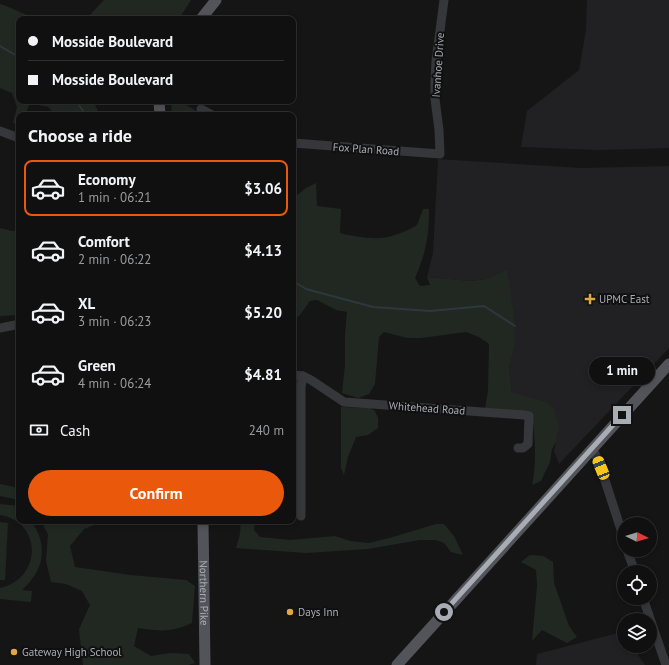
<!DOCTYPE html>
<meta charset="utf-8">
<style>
body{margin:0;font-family:"PT Sans",sans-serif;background:#191919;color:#f1f3f6;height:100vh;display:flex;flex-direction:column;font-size:15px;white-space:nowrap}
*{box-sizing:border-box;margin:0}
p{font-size:13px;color:#9c9d9f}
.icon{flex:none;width:22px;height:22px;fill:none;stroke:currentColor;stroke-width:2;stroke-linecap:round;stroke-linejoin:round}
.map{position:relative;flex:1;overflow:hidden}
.drawer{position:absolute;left:16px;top:112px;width:280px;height:412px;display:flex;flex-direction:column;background:#101010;border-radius:8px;box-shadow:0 2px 6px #0003,0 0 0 1px #303030}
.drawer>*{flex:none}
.banner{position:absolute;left:16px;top:16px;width:280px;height:88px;border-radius:8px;box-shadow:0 2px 6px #0003,0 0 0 1px #303030;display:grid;align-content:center;height:88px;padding:0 12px;background:#101010}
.needle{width:26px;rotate:95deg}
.fabs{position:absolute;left:617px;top:517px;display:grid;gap:8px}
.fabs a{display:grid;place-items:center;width:40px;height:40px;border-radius:50%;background:#101010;box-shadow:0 2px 6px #0003,0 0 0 1px #303030;font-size:20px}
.end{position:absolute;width:18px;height:18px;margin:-9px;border:5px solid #a8acb5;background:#111;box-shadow:0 0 0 2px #111}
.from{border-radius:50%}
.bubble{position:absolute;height:28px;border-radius:14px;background:#101010;box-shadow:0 2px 6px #0003,0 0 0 1px #303030;font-size:13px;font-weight:800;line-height:28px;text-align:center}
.car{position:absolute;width:12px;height:24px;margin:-12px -6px;border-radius:5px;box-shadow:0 0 3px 1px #0007;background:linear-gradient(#f5c518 24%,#345 0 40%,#f5c518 0 76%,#345 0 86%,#f5c518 0)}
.banner b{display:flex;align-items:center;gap:14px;height:38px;font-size:15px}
.banner b+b{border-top:1px solid #303030}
.banner i{width:10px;height:10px;background:#f1f3f6}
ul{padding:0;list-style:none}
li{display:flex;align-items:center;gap:12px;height:56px;margin:0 8px 6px;padding:0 4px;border:2px solid transparent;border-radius:8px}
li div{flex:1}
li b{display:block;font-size:15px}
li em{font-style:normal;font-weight:800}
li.on{border-color:#ea580c}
li>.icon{width:36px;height:36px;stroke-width:1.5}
h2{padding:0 12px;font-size:18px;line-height:48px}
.pay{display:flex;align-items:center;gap:10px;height:44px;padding:0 12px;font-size:15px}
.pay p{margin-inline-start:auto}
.cta{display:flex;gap:8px;margin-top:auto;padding:8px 12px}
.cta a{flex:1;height:46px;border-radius:24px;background:#ea580c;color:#fff;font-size:16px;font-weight:800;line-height:46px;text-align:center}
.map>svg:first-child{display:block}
.built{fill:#212123}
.green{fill:#212822}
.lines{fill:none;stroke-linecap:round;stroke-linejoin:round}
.stream{stroke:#2f373e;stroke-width:2}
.minor{stroke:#36373b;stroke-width:9}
.major{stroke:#525459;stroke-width:11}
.route{stroke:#a8acb5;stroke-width:5}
.poi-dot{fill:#e1a842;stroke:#101011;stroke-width:1.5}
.labels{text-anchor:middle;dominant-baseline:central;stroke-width:4;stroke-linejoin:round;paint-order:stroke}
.street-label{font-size:11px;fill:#a8acb5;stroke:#101011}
.poi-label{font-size:11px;fill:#a8acb5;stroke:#101011;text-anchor:start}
</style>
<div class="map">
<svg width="669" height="665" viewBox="0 0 669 665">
<rect width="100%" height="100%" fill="#151516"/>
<g class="built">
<path d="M587,0H669V148L598,150L521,147L527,111L579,70L586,30Z"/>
<path d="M438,159L582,168L669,166V348L559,464L554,451L559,427L545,401L512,394L509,369L515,345L507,269L487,279L471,281L427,277L433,253Z"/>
<path d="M622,632L624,635V646H632L645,665H536L537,654Z"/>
</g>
<g class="green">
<path d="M104,0H191L179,19H130L127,16L120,19H74L90,15Z"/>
<path d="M0,4L6,6L36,19H19V101H93L100,115H56L48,107L30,103L25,115H19V124L13,123L17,107L12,93L0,88Z"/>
<path d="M171,101C182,103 193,106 199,115H172Z"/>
<path d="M316,183L317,206L341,209L340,233C350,236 371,239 381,238C393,237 407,231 417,225L423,209H429C429,236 426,253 415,278L420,286L430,285L427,277L471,281L487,279L507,269L514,316L515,345L509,369L512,393L545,401L554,408L559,427L556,442L552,449L550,462L541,481L532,485C537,462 535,437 532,414L485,408L488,391L489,344L479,337L466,332L421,338H407L384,332L379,337L375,384L369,394L358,398L342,393L345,365V334L347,312L336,310L317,300L310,301L300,315L293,320V194L296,196L306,188Z"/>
<path d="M0,228L12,231L19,230V315L0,316Z"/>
<path d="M341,407L370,408L375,411L378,418V428L368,435L356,437L348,457L344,475L341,468Z"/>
<path d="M0,484L19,488V500L0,496Z"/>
<path d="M0,504L19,506V521H31C49,546 44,570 22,590L32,591L31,602L0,599V588C42,579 43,522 0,515Z"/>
<path d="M41,521H100V523L84,529L70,546L75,567L130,575L186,580L195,586L192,623C170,633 161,631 138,628L134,646L151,656L170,653L189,654L195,663L188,665H83L79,629L90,605L82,591L66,584L51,582L46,561L48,534Z"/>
<path d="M241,521H255L254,530L260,537L290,540L335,536L350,541L369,543L393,537L436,524H444L454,536L463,555L451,552L444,543L436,540H420L368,549L306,553L236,548L240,534Z"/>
<path d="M0,522L8,523L5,580H0Z"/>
<path d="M530,555L543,556L553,562L554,583L569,626L577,637L567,643L542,630L532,641L537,586L536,570L521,562Z"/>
</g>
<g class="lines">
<g class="stream">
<path d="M0,46L19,57"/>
<path d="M76,101L86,115"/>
<path d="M293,281L306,289L373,307L430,311L484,306L515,326"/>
</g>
<g class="minor">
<path d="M201,109L212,115"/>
<path d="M0,131L19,138"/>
<path d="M293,143L440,154L439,130L435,99V81L436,61L444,0"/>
<path d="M0,328L15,325L19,326"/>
<path d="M293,375L303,376L311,380L344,402L524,415L529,416L528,444L523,448H518"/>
<path d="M593,449L601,468L624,539"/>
<path d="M301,516V387L303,376"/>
<path d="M627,550L635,572"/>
<path d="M643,598L666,665"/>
</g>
<g class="major">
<path d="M201,19L216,0"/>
<path d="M159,101L160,115"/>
<path id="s1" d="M203,521L205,665"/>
<path d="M397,665L669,364"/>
</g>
</g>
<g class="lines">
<path class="route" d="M444,612L622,415"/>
</g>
<g class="poi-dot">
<path d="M588 293h4v4h4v4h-4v4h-4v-4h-4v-4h4z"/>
<circle cx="290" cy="612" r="4"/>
<circle cx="14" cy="652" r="4"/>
</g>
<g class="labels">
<g class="street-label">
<text transform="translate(438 65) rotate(-86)">Ivanhoe Drive</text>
<text transform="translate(366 149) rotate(4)">Fox Plan Road</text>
<text transform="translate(427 408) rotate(4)">Whitehead Road</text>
<text stroke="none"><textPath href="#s1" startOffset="72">Northern Pike</textPath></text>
</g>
<g class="poi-label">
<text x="599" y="299">UPMC East</text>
<text x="298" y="612">Days Inn</text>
<text x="22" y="652">Gateway High School</text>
</g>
</g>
</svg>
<div class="fabs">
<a><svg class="needle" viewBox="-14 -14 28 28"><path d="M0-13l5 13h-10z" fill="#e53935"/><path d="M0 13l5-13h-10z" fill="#9c9d9f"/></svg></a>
<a><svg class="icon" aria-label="locate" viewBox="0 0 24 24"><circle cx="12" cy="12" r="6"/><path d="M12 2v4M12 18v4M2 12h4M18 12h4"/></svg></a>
<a><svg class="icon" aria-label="layers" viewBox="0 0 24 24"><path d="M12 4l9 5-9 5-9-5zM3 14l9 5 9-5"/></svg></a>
</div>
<i class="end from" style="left:444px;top:612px"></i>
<i class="end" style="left:622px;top:415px"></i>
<div class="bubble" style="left:589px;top:357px;width:66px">1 min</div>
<i class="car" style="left:601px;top:468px;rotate:338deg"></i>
<div class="banner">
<b><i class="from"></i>Mosside Boulevard</b>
<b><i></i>Mosside Boulevard</b>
</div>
<section class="drawer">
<h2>Choose a ride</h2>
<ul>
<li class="on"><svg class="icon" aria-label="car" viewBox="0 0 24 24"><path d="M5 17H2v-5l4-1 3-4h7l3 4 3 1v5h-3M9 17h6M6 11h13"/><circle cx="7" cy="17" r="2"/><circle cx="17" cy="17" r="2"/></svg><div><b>Economy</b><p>1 min · 06:21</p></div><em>$3.06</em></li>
<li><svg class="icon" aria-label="car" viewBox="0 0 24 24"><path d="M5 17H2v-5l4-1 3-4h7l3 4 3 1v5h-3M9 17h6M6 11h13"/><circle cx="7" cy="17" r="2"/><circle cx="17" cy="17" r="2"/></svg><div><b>Comfort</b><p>2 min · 06:22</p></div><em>$4.13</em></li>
<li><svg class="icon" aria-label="car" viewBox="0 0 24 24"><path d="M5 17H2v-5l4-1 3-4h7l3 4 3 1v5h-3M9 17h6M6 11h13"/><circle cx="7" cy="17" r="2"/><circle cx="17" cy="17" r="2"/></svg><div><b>XL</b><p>3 min · 06:23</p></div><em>$5.20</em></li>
<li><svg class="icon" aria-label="car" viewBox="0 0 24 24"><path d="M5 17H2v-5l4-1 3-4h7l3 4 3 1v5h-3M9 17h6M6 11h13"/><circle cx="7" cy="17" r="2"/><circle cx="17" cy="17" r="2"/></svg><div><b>Green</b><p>4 min · 06:24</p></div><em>$4.81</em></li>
</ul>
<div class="pay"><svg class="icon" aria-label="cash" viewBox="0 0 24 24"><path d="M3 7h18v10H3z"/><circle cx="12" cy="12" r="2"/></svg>Cash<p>240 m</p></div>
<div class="cta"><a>Confirm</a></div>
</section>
</div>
